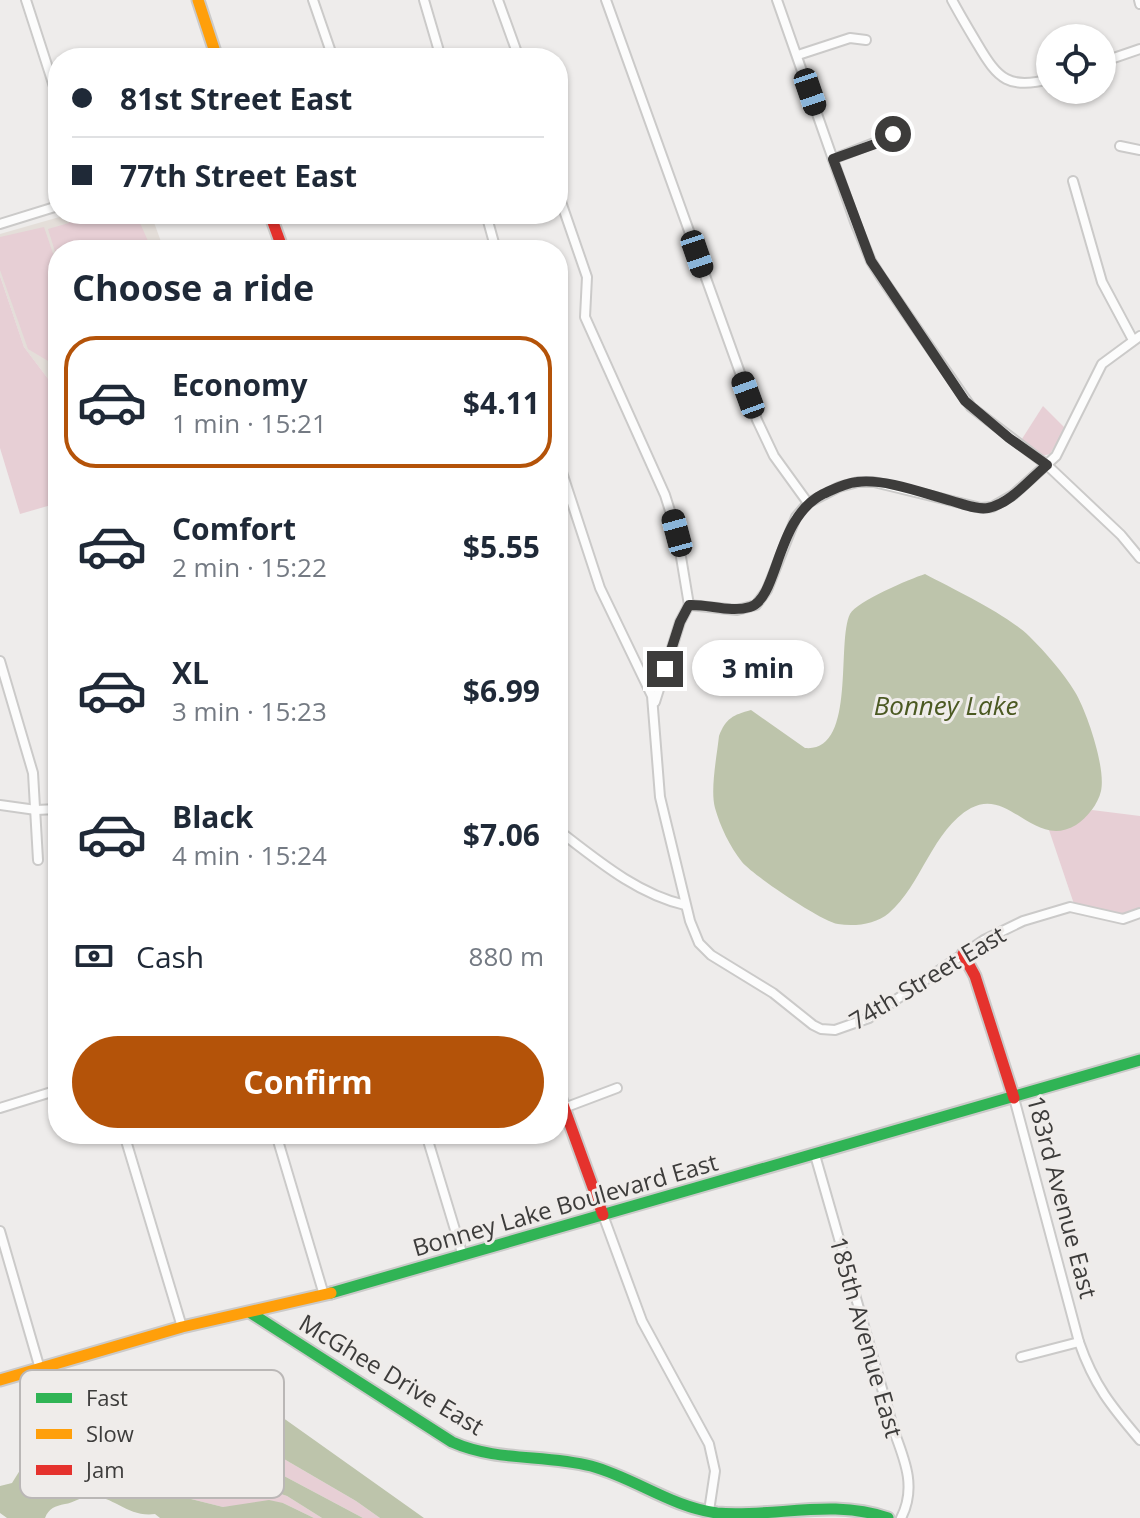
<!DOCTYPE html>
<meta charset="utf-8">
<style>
body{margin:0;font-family:"Open Sans",sans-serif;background:#f2f2f3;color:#1f2937;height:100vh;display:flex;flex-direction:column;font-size:30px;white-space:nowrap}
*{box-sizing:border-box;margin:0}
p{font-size:26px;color:#747a83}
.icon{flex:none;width:44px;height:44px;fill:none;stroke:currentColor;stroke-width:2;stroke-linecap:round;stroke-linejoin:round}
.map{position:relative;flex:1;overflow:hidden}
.sheet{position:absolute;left:48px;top:240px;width:520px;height:904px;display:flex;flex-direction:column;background:#fff;border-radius:32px;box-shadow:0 2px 6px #0004}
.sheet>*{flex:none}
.top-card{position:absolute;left:48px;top:48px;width:520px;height:176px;border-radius:32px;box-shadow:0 2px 6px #0004;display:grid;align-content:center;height:176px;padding:0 24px;background:#fff}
.buttons{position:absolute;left:1036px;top:24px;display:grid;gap:16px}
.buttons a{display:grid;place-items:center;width:80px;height:80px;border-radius:50%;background:#fff;box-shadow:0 2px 6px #0004;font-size:40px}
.end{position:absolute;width:36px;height:36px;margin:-18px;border:10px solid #3d3c3b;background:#fff;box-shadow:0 0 0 4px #fff}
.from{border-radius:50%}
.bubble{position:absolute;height:56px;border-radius:28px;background:#fff;box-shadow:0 2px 6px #0004;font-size:26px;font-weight:700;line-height:56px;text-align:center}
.car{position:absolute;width:24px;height:48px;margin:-24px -12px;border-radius:10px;box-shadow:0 0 6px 2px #0007;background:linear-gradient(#222 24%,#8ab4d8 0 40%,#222 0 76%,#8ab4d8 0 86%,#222 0)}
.top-card b{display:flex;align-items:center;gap:28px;height:76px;font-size:30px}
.top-card b+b{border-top:2px solid #e0e1e3}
.top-card i{width:20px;height:20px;background:#1f2937}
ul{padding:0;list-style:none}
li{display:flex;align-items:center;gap:24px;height:132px;margin:0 16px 12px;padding:0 8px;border:4px solid transparent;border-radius:32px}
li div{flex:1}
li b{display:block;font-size:30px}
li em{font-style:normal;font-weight:700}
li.active{border-color:#b45309}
li>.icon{width:72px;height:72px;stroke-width:1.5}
h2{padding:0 24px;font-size:36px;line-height:96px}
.pay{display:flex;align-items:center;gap:20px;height:88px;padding:0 24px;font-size:30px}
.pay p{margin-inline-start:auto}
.button{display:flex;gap:16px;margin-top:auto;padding:16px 24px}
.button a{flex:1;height:92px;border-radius:48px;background:#b45309;color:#fff;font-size:32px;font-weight:700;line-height:92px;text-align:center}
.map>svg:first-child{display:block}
.built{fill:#e4ded9}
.green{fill:#e7cfd5}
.water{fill:#bdc4ab}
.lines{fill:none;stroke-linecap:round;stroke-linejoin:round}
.street-casing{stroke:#cbcac9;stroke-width:12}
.fast-casing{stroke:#cbcac9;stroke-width:15}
.slow-casing{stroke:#cbcac9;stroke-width:15}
.jam-casing{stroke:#cbcac9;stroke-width:15}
.street{stroke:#fcfcfc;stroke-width:8}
.fast{stroke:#30b455;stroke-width:11}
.slow{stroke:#ff9f0a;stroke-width:11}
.jam{stroke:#e5322d;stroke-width:11}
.route{stroke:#3d3c3b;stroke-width:10}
.labels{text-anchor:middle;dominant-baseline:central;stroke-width:6;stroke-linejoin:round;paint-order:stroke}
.street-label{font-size:24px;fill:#3d3c3b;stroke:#efecea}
.water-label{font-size:26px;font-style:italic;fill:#4b5922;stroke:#efecea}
.key{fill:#efecea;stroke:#bab7b6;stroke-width:2}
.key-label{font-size:22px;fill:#3d3c3b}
</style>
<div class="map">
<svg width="1140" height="1518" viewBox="0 0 1140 1518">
<rect width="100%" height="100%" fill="#eeeceb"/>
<path class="built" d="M70,214H151L164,250H58V392L24,347L0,276V234Z"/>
<g class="green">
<path d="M85,214H136L152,250H58L57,258L48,229L69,223L70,219Z"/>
<path d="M44,227L58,268L56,355L58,367L28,349L0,270V237Z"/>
<path d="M0,276L24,347L58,392V503L20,514L0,448Z"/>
<path d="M1043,406L1065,428L1050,454L1042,456L1020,442Z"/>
<path d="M1092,810L1140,816V908C1118,921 1097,905 1074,904L1049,830C1069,830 1078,823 1092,810Z"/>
<path d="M253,1441L356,1501L380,1518H363L252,1459L174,1465L153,1478C130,1473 105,1460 82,1468C72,1471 63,1480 53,1483L50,1481L53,1472L72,1457L94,1453H182Z"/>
<path d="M179,1483L230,1493L260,1487L287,1496L322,1518H314L283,1503L223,1507L175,1495L176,1487Z"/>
</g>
<g class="water">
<path d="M925,574C955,590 1006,614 1029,636C1046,653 1063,672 1075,692C1087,712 1106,768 1101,791C1098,804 1087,818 1076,825C1034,850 1010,787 971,808C933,829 921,886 889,913C876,924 855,927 838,924C821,921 754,876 742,862C730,847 720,826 715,808C710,790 717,755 719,736C726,718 733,715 751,710L805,748C857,753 836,642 850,614C857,601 910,579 925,574Z"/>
<path d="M245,1405L272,1410L424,1518H380L356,1501L253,1441H247C210,1446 174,1457 136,1459C115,1460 97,1450 75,1457C65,1460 51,1471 50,1481L53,1483C65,1479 76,1467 88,1464C101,1461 137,1475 153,1478L174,1465L252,1459L363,1518H322L287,1496L260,1487L230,1493L210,1491L184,1483L176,1487L175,1495L223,1507L269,1500L283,1503L314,1518H160L155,1514C128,1518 112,1494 89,1496C81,1497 73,1503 65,1504C55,1506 49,1508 45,1518H7L0,1513V1486L12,1483L27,1459L69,1421L92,1416L146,1427L197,1421Z"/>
</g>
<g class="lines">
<defs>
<g id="street">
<path d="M26,0L58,99"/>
<path d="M313,0L333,58"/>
<path d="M424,0L441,58"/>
<path d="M498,0L519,58"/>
<path d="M606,0L757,420L774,456L808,503"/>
<path d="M777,0L855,222L871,261L881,277L971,407L1047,465L1121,535L1140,558"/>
<path d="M952,0C960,15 969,30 978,45C998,79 1009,90 1050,79"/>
<path d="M1139,0L1140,4"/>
<path d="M798,55L850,38L866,40"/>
<path d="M1102,62L1140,49"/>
<path d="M1120,146L1140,150"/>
<path d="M833,159L889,137L899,127"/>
<path d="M1073,181L1102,282L1133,340"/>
<path d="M558,193L587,277L585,317L665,495L677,533L689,605"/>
<path d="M486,214L496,250"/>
<path d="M0,224L58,206"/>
<path d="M558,460L600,588L652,696L660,797L690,921L699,943L711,955L773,993L813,1025L821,1029L835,1030L869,1018L984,940L1023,921L1070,907L1123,919L1140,913"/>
<path d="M689,605L737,610L756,605L767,590L796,517L808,503L839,487L858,482H874L981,508L992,507L1013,495L1056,456L1102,364L1140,336"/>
<path d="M0,661L33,773L38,860"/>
<path d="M655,702L680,622L689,605"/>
<path d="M0,805L36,810L58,809"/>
<path d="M558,830C597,860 637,894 685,905"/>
<path d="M1014,1098L1079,1342C1094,1385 1111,1406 1140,1440"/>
<path d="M0,1108L58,1090"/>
<path d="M564,1108L617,1088"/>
<path d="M124,1134L182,1327"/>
<path d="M276,1134L324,1295"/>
<path d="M426,1134L463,1256"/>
<path d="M815,1155L895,1434C906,1463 916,1489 901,1518"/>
<path d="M603,1215L642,1321L709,1444L715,1471L709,1511"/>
<path d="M0,1231L40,1369"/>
<path d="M1021,1357L1079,1342"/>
</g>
<g id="fast">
<path d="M331,1293L1140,1060"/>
<path d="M251,1313L452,1442C497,1462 544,1454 591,1466C635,1478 671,1507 717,1513C775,1518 831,1498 888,1518"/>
</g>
<g id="slow">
<path d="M198,0L217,58"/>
<path d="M0,1380L182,1327L331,1293"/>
</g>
<g id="jam">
<path d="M270,214L283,250"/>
<path d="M963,954L975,976L1014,1098"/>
<path d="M558,1091L603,1215"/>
</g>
</defs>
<use href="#street" class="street-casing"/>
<use href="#fast" class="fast-casing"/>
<use href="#slow" class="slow-casing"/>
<use href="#jam" class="jam-casing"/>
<use href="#street" class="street"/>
<use href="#fast" class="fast"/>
<use href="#slow" class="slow"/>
<use href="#jam" class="jam"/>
</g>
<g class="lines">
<path class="route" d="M665,669L680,622L689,605C709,604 730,613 750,607C779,598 775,518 823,494C834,489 845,483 857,482C884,478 926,494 952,501C963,504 977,510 988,508C1010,504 1030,479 1047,465L1009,438L965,401L871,261L833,159L875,144L893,134"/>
</g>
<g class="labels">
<g class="street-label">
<text transform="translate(927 977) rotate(-31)">74th Street East</text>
<text transform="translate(1063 1197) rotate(75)">183rd Avenue East</text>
<text transform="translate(565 1204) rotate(-16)">Bonney Lake Boulevard East</text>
<text transform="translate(867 1337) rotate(74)">185th Avenue East</text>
<text transform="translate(392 1374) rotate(31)">McGhee Drive East</text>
</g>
<g class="water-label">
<text x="946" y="705">Bonney Lake</text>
</g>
</g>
<rect x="20" y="1370" width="264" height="128" rx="12" class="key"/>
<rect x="36" y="1393" width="36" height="10" fill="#30b455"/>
<rect x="36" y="1429" width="36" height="10" fill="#ff9f0a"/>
<rect x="36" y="1465" width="36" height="10" fill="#e5322d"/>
<g class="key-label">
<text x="86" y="1406">Fast</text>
<text x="86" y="1442">Slow</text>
<text x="86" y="1478">Jam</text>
</g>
</svg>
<div class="buttons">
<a><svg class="icon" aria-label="locate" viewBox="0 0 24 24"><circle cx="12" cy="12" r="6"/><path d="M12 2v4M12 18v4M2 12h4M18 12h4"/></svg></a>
</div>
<i class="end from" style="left:893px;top:134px"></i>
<i class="end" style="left:665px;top:669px"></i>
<div class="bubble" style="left:692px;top:640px;width:132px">3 min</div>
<i class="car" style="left:810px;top:92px;rotate:161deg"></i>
<i class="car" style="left:697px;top:254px;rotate:161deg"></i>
<i class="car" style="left:748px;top:395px;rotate:340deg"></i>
<i class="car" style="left:677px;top:533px;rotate:345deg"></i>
<div class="top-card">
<b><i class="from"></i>81st Street East</b>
<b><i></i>77th Street East</b>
</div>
<section class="sheet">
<h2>Choose a ride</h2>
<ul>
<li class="active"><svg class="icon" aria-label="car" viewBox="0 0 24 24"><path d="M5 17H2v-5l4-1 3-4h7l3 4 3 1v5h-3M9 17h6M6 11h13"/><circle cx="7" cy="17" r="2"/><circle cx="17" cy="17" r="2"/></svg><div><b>Economy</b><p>1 min · 15:21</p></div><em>$4.11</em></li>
<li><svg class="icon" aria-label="car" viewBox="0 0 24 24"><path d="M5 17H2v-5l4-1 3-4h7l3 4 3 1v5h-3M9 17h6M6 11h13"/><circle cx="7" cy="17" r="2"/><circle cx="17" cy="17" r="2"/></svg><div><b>Comfort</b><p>2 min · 15:22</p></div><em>$5.55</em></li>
<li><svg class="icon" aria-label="car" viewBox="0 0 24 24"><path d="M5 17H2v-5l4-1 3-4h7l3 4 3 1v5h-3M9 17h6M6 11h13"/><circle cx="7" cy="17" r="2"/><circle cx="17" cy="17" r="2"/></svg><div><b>XL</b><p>3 min · 15:23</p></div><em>$6.99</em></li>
<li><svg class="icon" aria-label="car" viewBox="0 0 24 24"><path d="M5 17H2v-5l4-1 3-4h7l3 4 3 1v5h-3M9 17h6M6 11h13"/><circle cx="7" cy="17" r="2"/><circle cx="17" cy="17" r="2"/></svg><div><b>Black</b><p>4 min · 15:24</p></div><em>$7.06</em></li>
</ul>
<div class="pay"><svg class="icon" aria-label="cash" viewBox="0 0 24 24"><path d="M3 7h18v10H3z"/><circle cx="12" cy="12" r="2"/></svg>Cash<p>880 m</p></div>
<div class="button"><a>Confirm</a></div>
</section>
</div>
